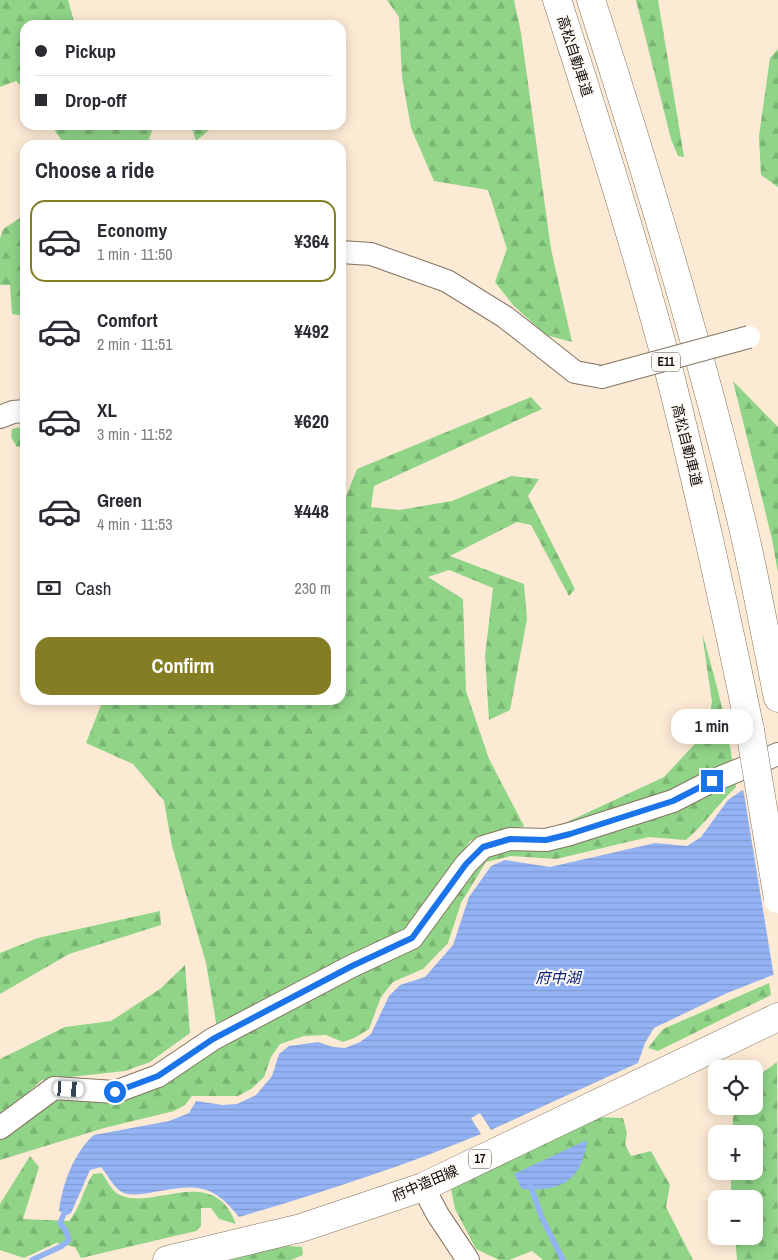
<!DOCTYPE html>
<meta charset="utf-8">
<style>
body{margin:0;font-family:"Archivo Narrow","Noto Sans JP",sans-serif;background:#f7f7f7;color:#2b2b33;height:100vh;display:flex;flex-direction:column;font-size:19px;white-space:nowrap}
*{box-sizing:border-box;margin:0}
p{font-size:16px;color:#7c7c81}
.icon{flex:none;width:28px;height:28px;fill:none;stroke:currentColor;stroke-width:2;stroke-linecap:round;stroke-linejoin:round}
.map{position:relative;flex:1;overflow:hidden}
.sheet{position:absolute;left:20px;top:140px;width:326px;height:565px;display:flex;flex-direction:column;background:#fff;border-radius:15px;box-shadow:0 2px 12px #0003}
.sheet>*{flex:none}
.top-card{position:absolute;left:20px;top:20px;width:326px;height:110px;border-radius:15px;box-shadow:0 2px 12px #0003;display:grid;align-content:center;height:110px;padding:0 15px;background:#fff}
.controls{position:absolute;left:708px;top:1060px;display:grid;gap:10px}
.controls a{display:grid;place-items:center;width:55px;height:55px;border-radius:10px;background:#fff;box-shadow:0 2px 12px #0003;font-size:25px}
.end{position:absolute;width:22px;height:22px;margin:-11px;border:6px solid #1a73e8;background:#fff;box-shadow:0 0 0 2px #fff}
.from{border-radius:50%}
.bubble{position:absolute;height:35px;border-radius:15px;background:#fff;box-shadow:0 2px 12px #0003;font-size:16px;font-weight:800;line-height:35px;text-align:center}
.car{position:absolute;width:15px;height:30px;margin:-15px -8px;border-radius:6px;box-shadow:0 0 4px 1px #0007;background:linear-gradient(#fff 24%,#345 0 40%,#fff 0 76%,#345 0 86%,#fff 0)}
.top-card b{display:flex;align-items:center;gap:18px;height:48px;font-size:19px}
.top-card b+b{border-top:1px solid #e1e1e2}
.top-card i{width:12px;height:12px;background:#2b2b33}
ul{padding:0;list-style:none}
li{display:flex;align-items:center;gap:15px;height:82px;margin:0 10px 8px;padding:0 5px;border:2px solid transparent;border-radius:15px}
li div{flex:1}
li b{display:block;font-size:19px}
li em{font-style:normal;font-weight:800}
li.active{border-color:#847d23}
li>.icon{width:45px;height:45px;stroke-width:1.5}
h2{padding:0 15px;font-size:22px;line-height:60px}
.pay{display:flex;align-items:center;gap:12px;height:55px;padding:0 15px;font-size:19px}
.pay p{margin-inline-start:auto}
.button{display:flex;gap:10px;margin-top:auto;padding:10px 15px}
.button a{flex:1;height:58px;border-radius:15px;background:#847d23;color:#fff;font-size:20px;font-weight:800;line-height:58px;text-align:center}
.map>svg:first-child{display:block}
.forest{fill:url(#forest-firs)}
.water{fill:url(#water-rules)}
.pier{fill:#fcead5}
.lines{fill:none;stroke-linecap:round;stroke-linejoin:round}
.stream{stroke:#94b3f5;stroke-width:5.5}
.street-casing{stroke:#847461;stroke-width:24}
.primary-casing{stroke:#847461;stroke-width:29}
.highway-casing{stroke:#847461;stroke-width:29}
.street{stroke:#fff;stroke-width:22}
.primary{stroke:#fff;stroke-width:28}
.highway{stroke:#fff;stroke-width:28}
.street-bridge-casing{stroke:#847461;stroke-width:24;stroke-linecap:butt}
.highway-bridge-casing{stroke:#847461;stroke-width:29;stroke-linecap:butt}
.street-bridge{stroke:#fff;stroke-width:22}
.highway-bridge{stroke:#fff;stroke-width:28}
.route{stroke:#1a73e8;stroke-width:6}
.labels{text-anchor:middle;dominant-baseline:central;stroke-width:4;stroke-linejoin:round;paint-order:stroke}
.shield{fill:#fefaf6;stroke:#57524d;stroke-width:1}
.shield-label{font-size:12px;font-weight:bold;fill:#100a04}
.street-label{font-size:14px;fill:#100a04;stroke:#fefaf6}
.water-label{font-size:15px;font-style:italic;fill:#051d79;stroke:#fefaf6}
</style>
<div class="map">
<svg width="778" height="1260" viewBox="0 0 778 1260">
<defs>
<pattern id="forest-firs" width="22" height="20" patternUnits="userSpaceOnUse" patternTransform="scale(1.25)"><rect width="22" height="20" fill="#8fd487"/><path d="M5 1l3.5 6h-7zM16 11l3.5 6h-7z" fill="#7ab573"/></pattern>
<pattern id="water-rules" width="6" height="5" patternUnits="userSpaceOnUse" patternTransform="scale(1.25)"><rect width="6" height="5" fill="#94b3f5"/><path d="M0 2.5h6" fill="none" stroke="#7f99d0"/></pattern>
</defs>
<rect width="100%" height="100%" fill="#fcead5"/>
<g class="forest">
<path d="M0,0H68L75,25H25V91L16,81L0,87Z"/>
<path d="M387,0H514L521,33L551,249L572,342L546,335L513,305L495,282L507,249L488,190L434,181L411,128L402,77L399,17Z"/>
<path d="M636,0H658L684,157L678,156L671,139Z"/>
<path d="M778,49V187L761,175L759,136L770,58Z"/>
<path d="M51,125H154L147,145H65Z"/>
<path d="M191,125H214V126L196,141Z"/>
<path d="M25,215V316L12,314L10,285H0V239L3,229Z"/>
<path d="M733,381L778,427V573L772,539Z"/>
<path d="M531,397L542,409L374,486L371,507L399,510L452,501L511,476L539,479L528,496L575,589L569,596L531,525L517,522L450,556L524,584L527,619L510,710L489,720L485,656L493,588L449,570L428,577L463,599L466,691L489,759L524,826L470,841L408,931L217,1028L206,963L172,846L164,801L133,764L86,743L103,700H341V509L357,469Z"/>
<path d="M25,426V445L17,447L11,437L12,429Z"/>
<path d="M702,633C717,684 730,734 736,787C718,804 705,824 686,840L649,837L556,859L511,856L486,862L461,903L448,943L423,969L393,982L381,997L369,1029L354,1038L343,1042L326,1035L304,1036L280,1044L271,1057L264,1077L251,1089L238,1096H192L185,1105L174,1111L104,1128L0,1160V1140L60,1095L118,1100L224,1042L418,944L487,854L520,844L664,777L706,732L712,702Z"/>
<path d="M160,911L161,925L69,954L0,994V953L38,938Z"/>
<path d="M185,965L190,1033L150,1062L125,1071L42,1080L0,1117V1059L65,1027L111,1021L160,989Z"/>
<path d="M769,983L771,995L658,1051L648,1048L663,1029Z"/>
<path d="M777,1062L778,1260H737L735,1236H754V1199H731V1171H754V1134H732L733,1117L739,1106H754V1079Z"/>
<path d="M592,1117L623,1118L627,1133L625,1144L631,1156L651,1151L670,1185L666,1207L693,1260H543L532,1251L509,1260H499L476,1249L455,1209L451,1189Z"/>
<path d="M30,1156L39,1167L23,1219L69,1221C81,1207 83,1189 93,1174L102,1173C106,1179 112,1191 118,1194C151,1213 213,1161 236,1224L219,1219L211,1208H201V1226L196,1231L81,1258L75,1247L56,1243L24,1258L0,1250V1204Z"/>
<path d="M286,1246L302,1247L303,1255L291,1260H229Z"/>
</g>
<g class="water">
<path d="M778,779V973L727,993L654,1028L645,1043L638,1063L491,1130L480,1113L471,1118L481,1134C401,1167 321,1193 239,1217C211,1182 196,1185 154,1192C144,1194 134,1196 124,1193C115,1190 107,1174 101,1167L90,1170L71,1213L67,1215L59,1211C62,1185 74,1152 94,1135L169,1121L189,1113L196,1101L223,1105L237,1104L256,1095L272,1076L279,1054L289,1046L318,1042L333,1047L345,1048L360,1042L371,1034L389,996L400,985L425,977L453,945L469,897L491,866L505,860L550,867L655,843L687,846L701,837L728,800L741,791Z"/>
<path d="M587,1140C582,1181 561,1192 522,1189L514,1174Z"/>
</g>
<path class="pier" d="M778,776V976L774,977L743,788Z"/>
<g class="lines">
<g class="stream">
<path d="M530,1184L542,1218L563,1260"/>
<path d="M32,1260L62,1246L69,1240L66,1231L60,1223L66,1209"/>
</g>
<defs>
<g id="street">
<path d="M341,252L371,254L447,281L505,317L575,372L602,377"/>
<path d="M0,417L13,412L25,411"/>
<path d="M0,1128L54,1088L115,1092L158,1076L213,1039L352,966L412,938L466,864L483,847L510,839L546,840L570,834L673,801L712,781L778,754"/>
<path d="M423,1187L438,1215L468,1260"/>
</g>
<path id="primary" d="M167,1260L301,1228L423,1187L778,1017"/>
<g id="highway">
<path d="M557,0C597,123 636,246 669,371C699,490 725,609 750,730"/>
<path d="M591,0C647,173 700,347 742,523C756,581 766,640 778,698"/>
</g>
</defs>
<use href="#street" class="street-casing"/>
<use href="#primary" class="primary-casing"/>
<use href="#highway" class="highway-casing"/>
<use href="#street" class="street"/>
<use href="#primary" class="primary"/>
<use href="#highway" class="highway"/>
<defs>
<path id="street-bridge" d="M602,377L749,337"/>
<path id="highway-bridge" d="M750,730L778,899"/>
</defs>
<use href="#street-bridge" class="street-bridge-casing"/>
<use href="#highway-bridge" class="highway-bridge-casing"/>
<use href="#street-bridge" class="street-bridge"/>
<use href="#highway-bridge" class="highway-bridge"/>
</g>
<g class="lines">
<path class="route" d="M115,1092L158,1076L213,1039L352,966L412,938L466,864L483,847L510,839L546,840L570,834L673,801L712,781"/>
</g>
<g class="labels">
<g class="shield">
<rect x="652" y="352.5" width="28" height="19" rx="4"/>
<rect x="469" y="1149.5" width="22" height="19" rx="4"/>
</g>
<g class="shield-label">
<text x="666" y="362">E11</text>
<text x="480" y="1159">17</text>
</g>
<g class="street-label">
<text transform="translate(575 56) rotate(72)">高松自動車道</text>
<text transform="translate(687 445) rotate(76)">高松自動車道</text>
<text transform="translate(425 1183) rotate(-23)">府中造田線</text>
</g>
<g class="water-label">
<text x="558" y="977">府中湖</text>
</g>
</g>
</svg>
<div class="controls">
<a><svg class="icon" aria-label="locate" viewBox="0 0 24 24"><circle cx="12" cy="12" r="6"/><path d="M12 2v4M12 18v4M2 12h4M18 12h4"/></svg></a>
<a>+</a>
<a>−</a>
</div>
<i class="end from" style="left:115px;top:1092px"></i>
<i class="end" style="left:712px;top:781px"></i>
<div class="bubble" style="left:671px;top:709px;width:82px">1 min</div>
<i class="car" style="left:69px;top:1089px;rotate:93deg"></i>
<div class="top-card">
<b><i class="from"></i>Pickup</b>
<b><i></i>Drop-off</b>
</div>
<section class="sheet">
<h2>Choose a ride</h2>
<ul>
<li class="active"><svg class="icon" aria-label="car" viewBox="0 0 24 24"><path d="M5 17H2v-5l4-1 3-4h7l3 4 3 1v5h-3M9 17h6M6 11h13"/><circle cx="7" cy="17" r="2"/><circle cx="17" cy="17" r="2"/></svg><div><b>Economy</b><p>1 min · 11:50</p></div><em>¥364</em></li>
<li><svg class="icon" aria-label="car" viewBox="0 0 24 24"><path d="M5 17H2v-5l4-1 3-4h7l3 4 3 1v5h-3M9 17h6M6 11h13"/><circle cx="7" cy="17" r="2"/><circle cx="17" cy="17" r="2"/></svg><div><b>Comfort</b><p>2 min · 11:51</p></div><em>¥492</em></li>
<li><svg class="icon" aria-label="car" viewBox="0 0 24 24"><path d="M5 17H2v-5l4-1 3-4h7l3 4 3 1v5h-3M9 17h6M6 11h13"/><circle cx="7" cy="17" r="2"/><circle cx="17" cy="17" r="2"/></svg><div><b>XL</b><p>3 min · 11:52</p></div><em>¥620</em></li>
<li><svg class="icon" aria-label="car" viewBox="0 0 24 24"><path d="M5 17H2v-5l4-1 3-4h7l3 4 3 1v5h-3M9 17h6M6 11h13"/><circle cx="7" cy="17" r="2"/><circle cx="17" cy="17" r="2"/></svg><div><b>Green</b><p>4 min · 11:53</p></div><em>¥448</em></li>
</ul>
<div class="pay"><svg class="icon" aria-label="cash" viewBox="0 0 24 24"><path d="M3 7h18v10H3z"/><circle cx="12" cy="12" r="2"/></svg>Cash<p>230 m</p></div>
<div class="button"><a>Confirm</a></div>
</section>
</div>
